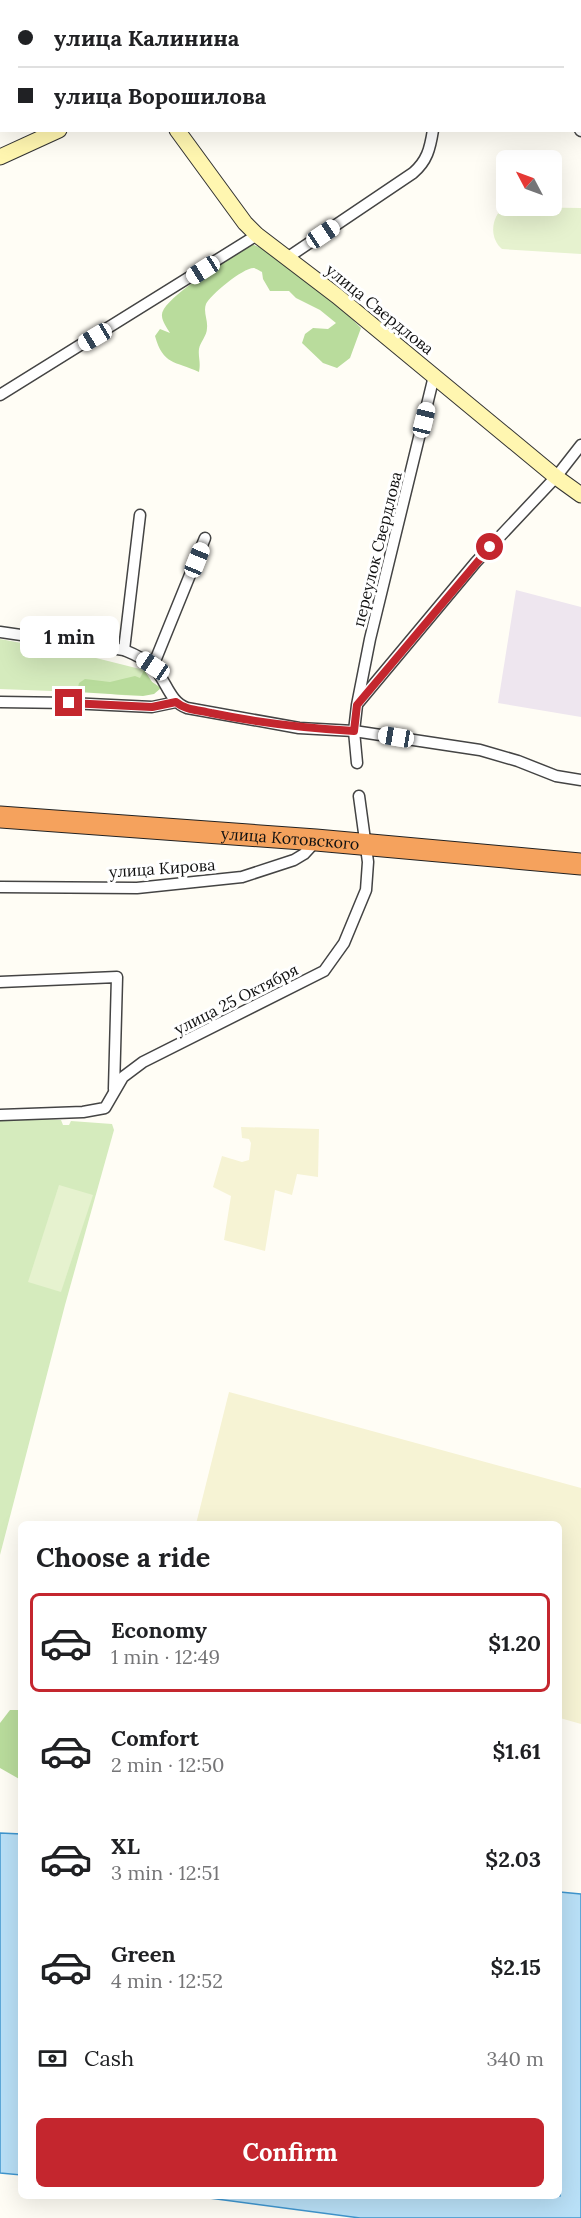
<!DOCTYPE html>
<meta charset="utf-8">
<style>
body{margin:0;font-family:Lora,serif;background:#f6f6f6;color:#202124;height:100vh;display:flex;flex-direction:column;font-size:22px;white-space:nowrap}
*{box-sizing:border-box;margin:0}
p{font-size:20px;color:#757577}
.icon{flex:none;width:33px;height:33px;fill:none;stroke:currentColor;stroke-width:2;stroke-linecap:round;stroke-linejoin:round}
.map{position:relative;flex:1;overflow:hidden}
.sheet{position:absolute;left:18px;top:1521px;width:544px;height:678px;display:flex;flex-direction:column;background:#fff;border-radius:9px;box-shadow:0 6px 24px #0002}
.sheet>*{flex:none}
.hud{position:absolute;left:0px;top:0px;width:582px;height:132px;box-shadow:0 6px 24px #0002;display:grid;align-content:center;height:132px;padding:0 18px;background:#fff}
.needle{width:39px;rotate:311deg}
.fabs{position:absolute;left:496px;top:150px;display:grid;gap:12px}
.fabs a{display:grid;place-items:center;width:66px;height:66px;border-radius:9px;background:#fff;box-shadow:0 6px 24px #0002;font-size:30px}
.end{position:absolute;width:27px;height:27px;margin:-14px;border:8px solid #c4262e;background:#fff;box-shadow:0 0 0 3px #fff}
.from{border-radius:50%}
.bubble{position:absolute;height:42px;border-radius:9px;background:#fff;box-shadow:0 6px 24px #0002;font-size:20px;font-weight:700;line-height:42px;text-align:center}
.car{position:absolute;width:18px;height:36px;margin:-18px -9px;border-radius:8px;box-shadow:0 0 4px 2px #0007;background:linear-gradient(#fff 24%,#345 0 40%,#fff 0 76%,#345 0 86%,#fff 0)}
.hud b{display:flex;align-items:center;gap:21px;height:57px;font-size:22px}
.hud b+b{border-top:2px solid #e0e0e0}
.hud i{width:15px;height:15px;background:#202124}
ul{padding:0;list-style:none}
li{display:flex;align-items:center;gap:18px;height:99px;margin:0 12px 9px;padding:0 6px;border:3px solid transparent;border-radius:9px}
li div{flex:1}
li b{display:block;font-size:22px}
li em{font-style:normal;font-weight:700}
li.selected{border-color:#c4262e}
li>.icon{width:54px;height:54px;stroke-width:1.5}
h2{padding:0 18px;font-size:27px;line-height:72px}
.pay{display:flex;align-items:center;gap:15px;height:66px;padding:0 18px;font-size:22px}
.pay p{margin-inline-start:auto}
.button{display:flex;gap:12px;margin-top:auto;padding:12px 18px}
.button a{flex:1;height:69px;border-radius:9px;background:#c4262e;color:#fff;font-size:24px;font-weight:700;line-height:69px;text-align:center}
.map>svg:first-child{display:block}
.industrial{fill:#eee6ef}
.farmland{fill:#f6f3d4}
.green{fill:#d5ebbd}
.forest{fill:#b9dc9c}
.pitch{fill:#e6f2cf}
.water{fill:#b9e0f7;stroke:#3f96cf;stroke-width:1.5}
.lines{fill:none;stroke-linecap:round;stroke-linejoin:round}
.street-casing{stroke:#444;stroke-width:13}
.secondary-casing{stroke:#333;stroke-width:17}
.highway-casing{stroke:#222;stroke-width:23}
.street{stroke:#fff;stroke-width:10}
.secondary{stroke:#fff6b0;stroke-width:15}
.highway{stroke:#f5a25d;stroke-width:21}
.route{stroke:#c4262e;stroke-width:8}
.labels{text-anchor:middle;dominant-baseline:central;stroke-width:6;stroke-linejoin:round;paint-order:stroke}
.street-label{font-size:16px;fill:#111;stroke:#fff}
</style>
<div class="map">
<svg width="581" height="2218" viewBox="0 0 581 2218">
<rect width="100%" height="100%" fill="#fffdf5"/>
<path class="industrial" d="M516,590L581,607V717L498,703Z"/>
<g class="farmland">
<path d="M241,1127L319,1129L318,1177L297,1174L292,1195L275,1190L265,1251L224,1240L231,1196L213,1187L222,1156L242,1162L249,1160L251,1143L249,1139L242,1138Z"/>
<path d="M229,1392L581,1488V1724L560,1718V1524H196Z"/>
</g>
<g class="green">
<path d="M0,639L80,654L144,670L152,682L161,688C142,702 105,692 81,690L77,692L0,689Z"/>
<path d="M32,1118L61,1120L63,1125H69L71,1121L112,1124L114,1130L65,1305L0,1555V1119Z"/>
</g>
<g class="forest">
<path d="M251,244C281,253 338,304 361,328L350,358L337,368L323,363L302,343L305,334L313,328L328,329L336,323L320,310L296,298L289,291H270L263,279L262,272C262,272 255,268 254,268C244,267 210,295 206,304C203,312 208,320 207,328C207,336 200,342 199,349C198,357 201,362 199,372C175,361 163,365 155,336L160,329L170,333C167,328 162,321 162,316C159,299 236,255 251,244Z"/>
<path d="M144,670L152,682L161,688L154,694L143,696L77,692L79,683L85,679L110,682L135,676L140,678Z"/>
<path d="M10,1710H21V1780L0,1768V1723Z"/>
</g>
<g class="pitch">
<path d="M504,207L581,208V254L502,249C489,238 491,217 504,207Z"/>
<path d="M59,1185L93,1195L61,1292L28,1282Z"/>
</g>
<g class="water">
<path d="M0,1833L21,1834V2175L0,2173Z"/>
<path d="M560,1892L581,1894V2218H360L194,2196H560Z"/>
</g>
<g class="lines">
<defs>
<g id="street">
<path d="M121,0L122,2"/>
<path d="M446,2V0"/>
<path d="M580,116L581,115"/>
<path d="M580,130L581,131"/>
<path d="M287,258L413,173C427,161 430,149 433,130"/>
<path d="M0,395L257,235"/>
<path d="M0,632L124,650C134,654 145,659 153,667C166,679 169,702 187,708L299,728L354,731L480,750L518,761L556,776L581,780"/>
<path d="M124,650L140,515"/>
<path d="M153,666L205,538"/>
<path d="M0,702L69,703L152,707L176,702"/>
<path d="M359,702L476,562L556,477L581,445"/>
<path d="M357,763L354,731L357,705L370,639L434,376"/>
<path d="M0,887L137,888L242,877L294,860L304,854L316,841"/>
<path d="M0,982L117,977L114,1089"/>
<path d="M0,1115L83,1112L105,1108L123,1077L143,1062L324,971L344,943L366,890L368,862L359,796"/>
</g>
<g id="secondary">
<path d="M365,2L368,0"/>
<path d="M177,130L245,223L257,235L337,296L556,477L581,495"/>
<path d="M0,157L59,130"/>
</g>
<g id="highway">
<path id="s1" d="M0,817L316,840L581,864"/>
</g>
</defs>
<use href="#street" class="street-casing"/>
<use href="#secondary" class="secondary-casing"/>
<use href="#highway" class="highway-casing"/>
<use href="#street" class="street"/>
<use href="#secondary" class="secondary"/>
<use href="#highway" class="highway"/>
</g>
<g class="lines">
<path class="route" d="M69,703L152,707L176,702C185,710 199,710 211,713C259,723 306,728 354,731L357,705L490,547"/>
</g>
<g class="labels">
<g class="street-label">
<text transform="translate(380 309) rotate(39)">улица Свердлова</text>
<text transform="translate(377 549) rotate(-76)">переулок Свердлова</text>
<text stroke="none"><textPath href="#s1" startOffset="291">улица Котовского</textPath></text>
<text transform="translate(162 868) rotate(-4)">улица Кирова</text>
<text transform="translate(236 999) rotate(-27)">улица 25 Октября</text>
</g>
</g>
</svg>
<div class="fabs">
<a><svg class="needle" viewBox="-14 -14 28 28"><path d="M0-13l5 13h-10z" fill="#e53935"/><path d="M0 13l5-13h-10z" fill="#757577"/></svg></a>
</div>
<i class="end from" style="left:490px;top:547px"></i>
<i class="end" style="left:69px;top:703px"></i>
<div class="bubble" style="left:20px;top:616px;width:99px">1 min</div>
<i class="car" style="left:323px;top:234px;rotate:56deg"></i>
<i class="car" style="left:203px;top:270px;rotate:238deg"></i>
<i class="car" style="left:95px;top:337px;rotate:239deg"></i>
<i class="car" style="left:424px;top:420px;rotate:14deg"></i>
<i class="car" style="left:197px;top:560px;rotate:22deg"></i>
<i class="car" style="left:153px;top:666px;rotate:304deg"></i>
<i class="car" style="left:396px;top:737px;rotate:279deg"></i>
<div class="hud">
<b><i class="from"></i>улица Калинина</b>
<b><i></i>улица Ворошилова</b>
</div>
<section class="sheet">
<h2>Choose a ride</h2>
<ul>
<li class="selected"><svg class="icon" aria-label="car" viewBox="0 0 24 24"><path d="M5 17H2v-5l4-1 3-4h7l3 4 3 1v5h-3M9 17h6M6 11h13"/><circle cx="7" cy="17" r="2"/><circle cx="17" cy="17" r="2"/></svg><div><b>Economy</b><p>1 min · 12:49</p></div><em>$1.20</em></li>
<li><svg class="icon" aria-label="car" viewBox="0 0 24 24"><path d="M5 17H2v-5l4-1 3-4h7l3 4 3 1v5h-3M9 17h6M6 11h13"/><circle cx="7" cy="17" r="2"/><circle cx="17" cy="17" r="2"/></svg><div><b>Comfort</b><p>2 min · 12:50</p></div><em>$1.61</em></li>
<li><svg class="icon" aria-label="car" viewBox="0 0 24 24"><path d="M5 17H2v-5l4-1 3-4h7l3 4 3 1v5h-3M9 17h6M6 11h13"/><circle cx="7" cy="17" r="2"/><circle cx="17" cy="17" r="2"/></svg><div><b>XL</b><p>3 min · 12:51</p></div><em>$2.03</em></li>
<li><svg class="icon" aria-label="car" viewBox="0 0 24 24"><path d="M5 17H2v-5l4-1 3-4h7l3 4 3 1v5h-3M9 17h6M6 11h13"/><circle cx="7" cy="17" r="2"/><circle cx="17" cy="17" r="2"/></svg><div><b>Green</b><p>4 min · 12:52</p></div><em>$2.15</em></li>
</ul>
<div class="pay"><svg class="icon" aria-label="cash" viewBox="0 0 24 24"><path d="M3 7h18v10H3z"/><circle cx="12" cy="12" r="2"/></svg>Cash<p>340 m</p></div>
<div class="button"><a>Confirm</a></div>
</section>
</div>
